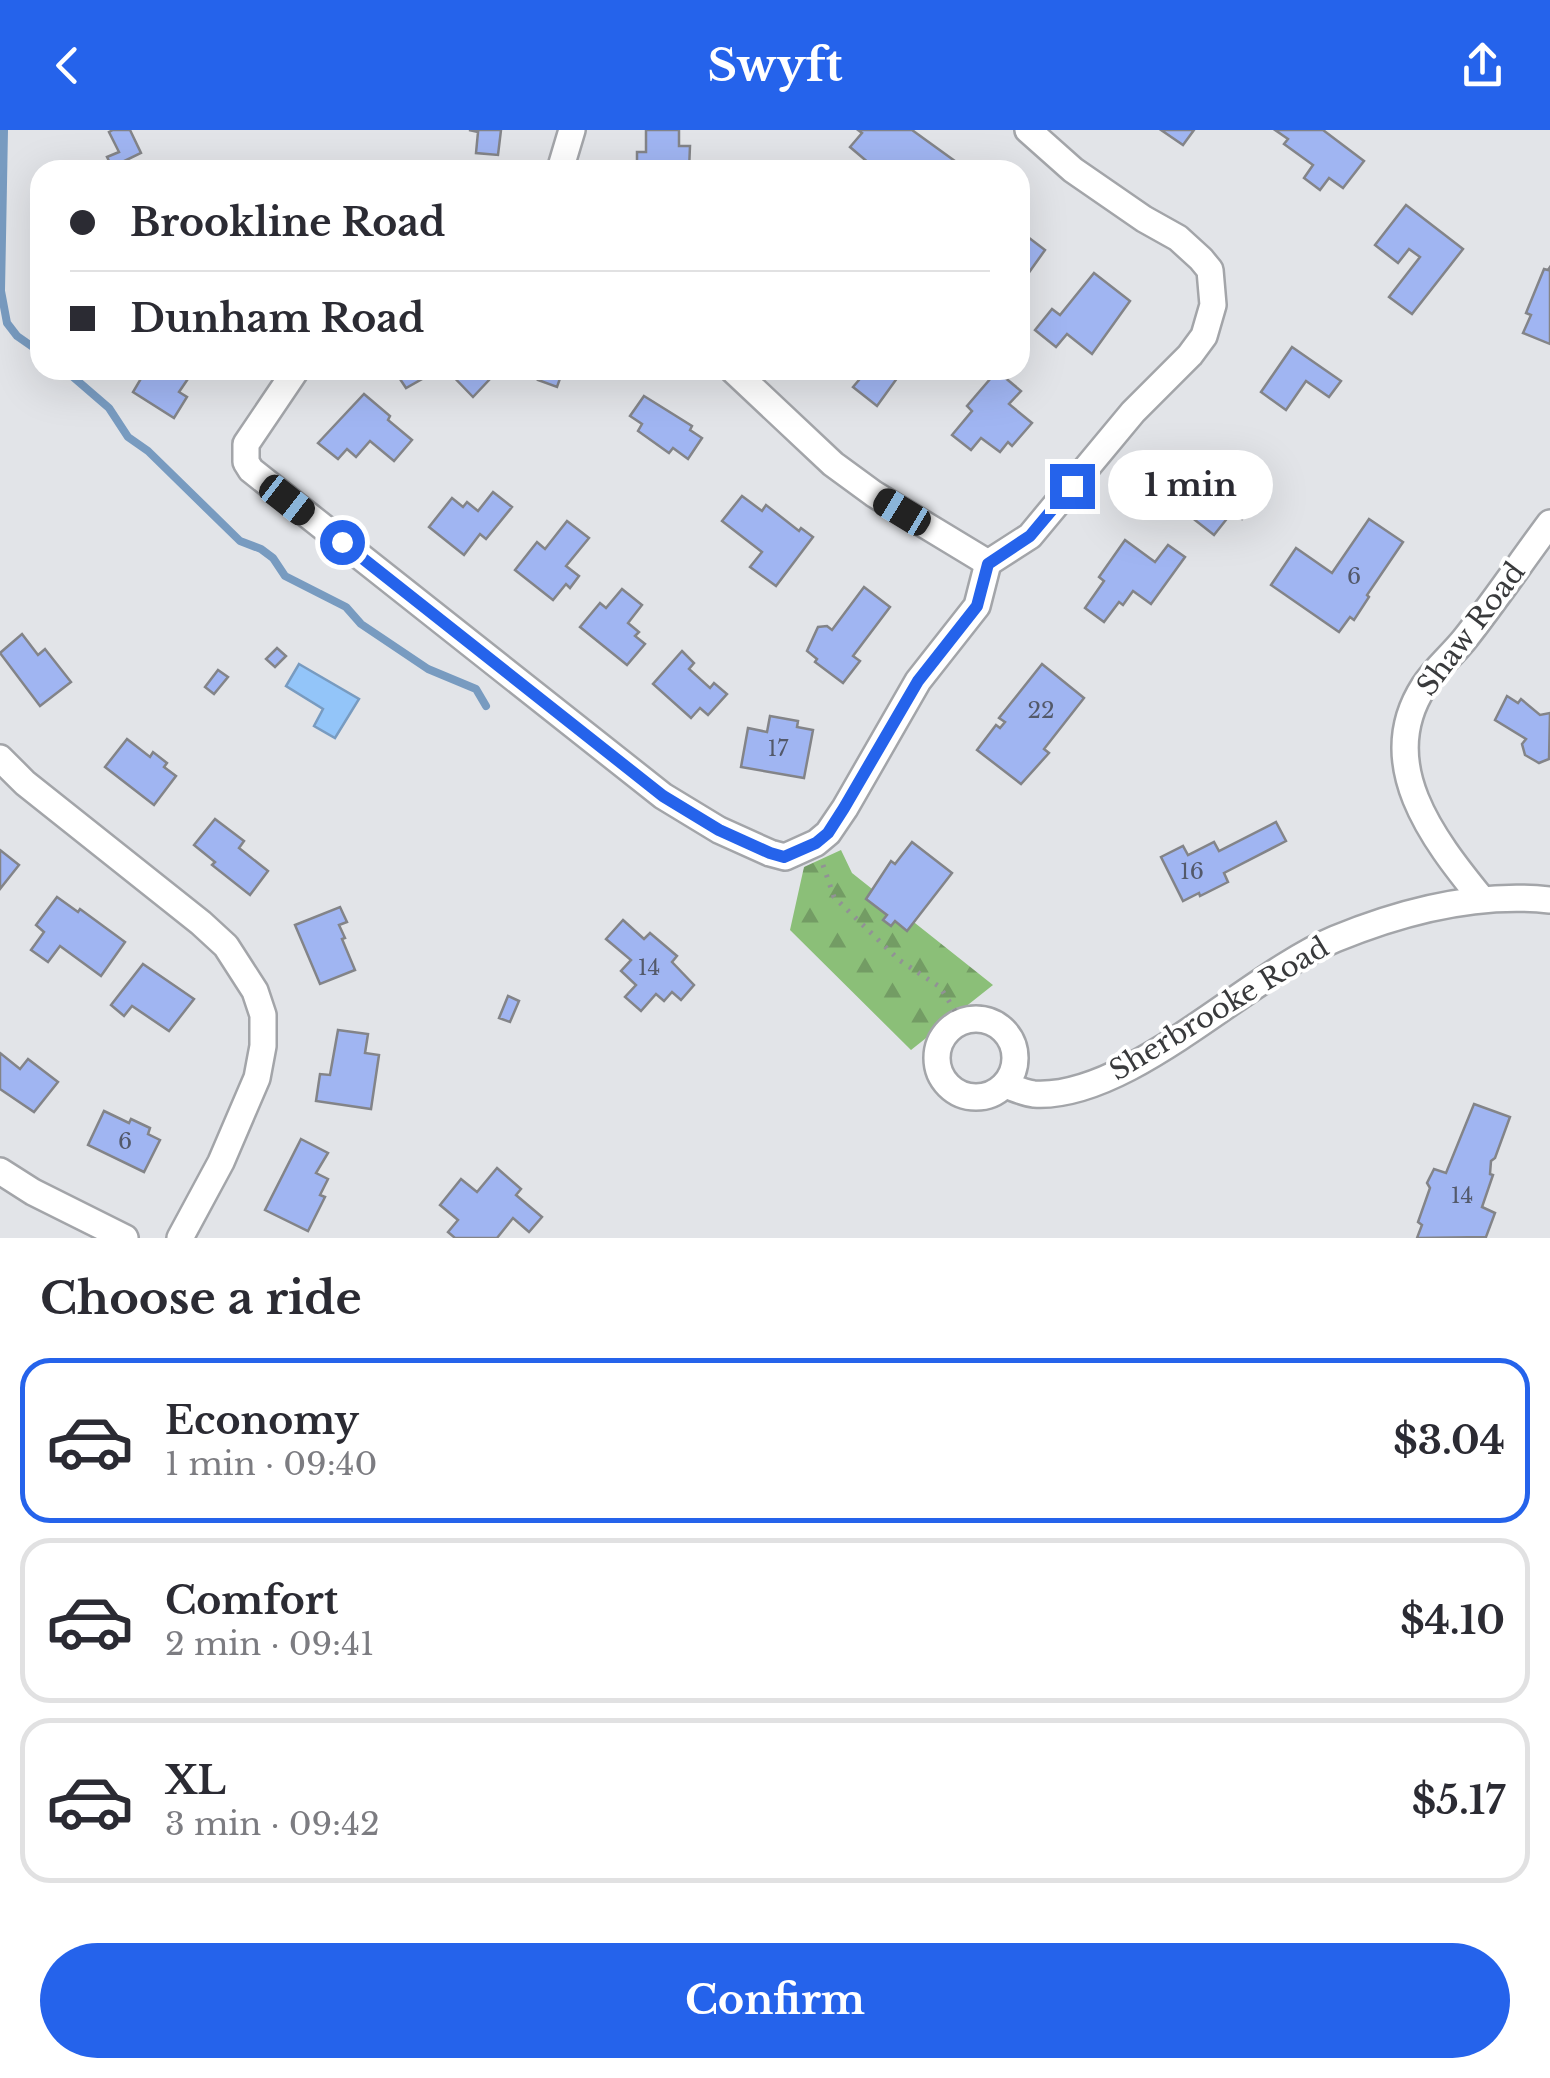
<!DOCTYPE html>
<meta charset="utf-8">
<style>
body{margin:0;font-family:"Libre Baskerville",serif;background:#f2f2f3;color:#2b2b33;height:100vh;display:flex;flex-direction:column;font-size:38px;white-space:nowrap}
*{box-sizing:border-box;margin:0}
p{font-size:32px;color:#7c7c81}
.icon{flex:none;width:55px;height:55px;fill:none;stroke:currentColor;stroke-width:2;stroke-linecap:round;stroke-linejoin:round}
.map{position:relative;height:1108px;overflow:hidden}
.panel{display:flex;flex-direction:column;background:#fff;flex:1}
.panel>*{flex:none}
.hud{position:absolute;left:30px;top:30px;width:1000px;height:220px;border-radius:30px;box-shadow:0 10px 40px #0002;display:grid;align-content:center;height:220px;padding:0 40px;background:#fff}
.end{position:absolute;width:45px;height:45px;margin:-22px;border:12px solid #2563eb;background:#fff;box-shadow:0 0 0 5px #fff}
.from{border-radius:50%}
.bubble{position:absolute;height:70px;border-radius:35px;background:#fff;box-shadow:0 10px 40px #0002;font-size:32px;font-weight:700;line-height:70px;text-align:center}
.car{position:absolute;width:30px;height:60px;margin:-30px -15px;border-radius:12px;box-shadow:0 0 8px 2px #0007;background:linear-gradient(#222 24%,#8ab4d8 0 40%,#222 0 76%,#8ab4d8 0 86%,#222 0)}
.hud b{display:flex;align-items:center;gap:35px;height:95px;font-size:38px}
.hud b+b{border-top:2px solid #e1e1e2}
.hud i{width:25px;height:25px;background:#2b2b33}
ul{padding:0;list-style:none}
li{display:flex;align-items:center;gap:30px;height:165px;margin:0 20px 15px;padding:0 20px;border:5px solid #e1e1e2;border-radius:30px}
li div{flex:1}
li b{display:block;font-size:38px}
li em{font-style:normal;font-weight:700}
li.current{border-color:#2563eb}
li>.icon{width:90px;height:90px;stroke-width:1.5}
h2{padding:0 40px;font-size:45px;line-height:120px}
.action{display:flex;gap:20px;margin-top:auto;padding:20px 40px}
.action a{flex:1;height:115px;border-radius:60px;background:#2563eb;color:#fff;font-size:40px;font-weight:700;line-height:115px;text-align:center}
header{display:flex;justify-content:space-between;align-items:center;height:130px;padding:0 40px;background:#2563eb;color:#fff;font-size:45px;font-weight:700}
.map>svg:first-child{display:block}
.forest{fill:url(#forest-firs)}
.water{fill:#93c5f9;stroke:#789bc0;stroke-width:2.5}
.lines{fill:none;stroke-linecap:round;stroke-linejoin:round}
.stream{stroke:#789bc0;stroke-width:8}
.building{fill:#a0b5f2;stroke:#838488;stroke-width:2.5}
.minor-casing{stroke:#a3a5a9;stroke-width:30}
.path{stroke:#919295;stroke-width:5;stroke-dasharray:2.5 8;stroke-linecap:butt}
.minor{stroke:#fff;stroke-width:25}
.route{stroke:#2563eb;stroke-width:12}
.labels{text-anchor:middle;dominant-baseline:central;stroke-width:8;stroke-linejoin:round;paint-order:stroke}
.number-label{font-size:22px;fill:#53596a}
.street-label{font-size:28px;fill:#393a3c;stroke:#fff}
</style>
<header><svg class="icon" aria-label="back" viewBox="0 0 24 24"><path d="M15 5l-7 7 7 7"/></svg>Swyft<svg class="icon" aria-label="share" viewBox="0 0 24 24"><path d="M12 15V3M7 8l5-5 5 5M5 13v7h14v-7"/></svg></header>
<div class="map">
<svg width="1550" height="1108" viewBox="0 0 1550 1108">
<defs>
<pattern id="forest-firs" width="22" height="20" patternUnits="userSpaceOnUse" patternTransform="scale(2.5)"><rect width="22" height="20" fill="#8bbf78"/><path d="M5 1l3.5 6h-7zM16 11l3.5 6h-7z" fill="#739c64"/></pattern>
</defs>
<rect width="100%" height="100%" fill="#e2e4e8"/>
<path class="forest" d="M841,720L852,743L993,855L911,920L790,800L804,737Z"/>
<path class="water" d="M299,534L359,569L335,608L314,596L323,579L286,556Z"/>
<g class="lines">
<g class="stream">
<path d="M4,0L1,161L7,193L17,206L40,222"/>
<path d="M65,240L109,278L128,307L148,321L240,411L261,419L273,428L285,446L346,477L361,494L428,539L476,559L486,576"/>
</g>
</g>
<g class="building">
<path d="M113,0H130L141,23L112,37L107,27L119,22L109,2Z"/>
<path d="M501,0L498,25L476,23L478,2L469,0Z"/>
<path d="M646,0H679V16H690L689,40H637V22H646Z"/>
<path d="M858,0H912L959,34L954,40H877L850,17L862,3Z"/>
<path d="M1161,0H1194L1183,15Z"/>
<path d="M1275,0H1323L1364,31L1343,58L1329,48L1320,60L1304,48L1313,35L1284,14L1288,9Z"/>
<path d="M1406,75L1463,119L1412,184L1389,167L1420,127L1409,119L1398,133L1375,115Z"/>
<path d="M1020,101L1045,120L1020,155Z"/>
<path d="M1550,137V214L1523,203L1531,185L1526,183L1544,139L1548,140Z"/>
<path d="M1094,143L1130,171L1092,224L1067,204L1056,217L1035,200L1052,179L1060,185Z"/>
<path d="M1292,217L1341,251L1329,267L1306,251L1286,280L1261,262Z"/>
<path d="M146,240L158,248L162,243L157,240H194L179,262L187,267L174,288L133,262Z"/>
<path d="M394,240H438L406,258Z"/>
<path d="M447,240H480L489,250L473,267Z"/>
<path d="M542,240H563L557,257L538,250Z"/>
<path d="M854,240H903L877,276L853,257L864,244L861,246Z"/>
<path d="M997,241L1021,261L1009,274L1032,293L1012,316L1008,312L1000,322L981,308L971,320L952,305L972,281L967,276Z"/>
<path d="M364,264L390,286L388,290L412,310L394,331L370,311L356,327L347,319L338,329L318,313Z"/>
<path d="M644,266L692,296L690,300L702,308L688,329L673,318L669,323L638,301L642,294L630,286Z"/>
<path d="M1214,328L1232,343L1244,328L1258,340L1245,356L1260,367L1242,389L1233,381L1214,405L1195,390L1214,365L1196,351Z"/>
<path d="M493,362L512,377L486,409L480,404L464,425L429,397L452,368L463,377L467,372L478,381Z"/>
<path d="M742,366L762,381L766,375L799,401L801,398L813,407L776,456L750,437L762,422L722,391Z"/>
<path d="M1369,389L1403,412L1367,465L1369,467L1354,490L1350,487L1339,502L1271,455L1296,418L1332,443Z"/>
<path d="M567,391L589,408L566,436L579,446L570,458L566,454L553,470L515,440L537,412L545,419Z"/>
<path d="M1125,410L1155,432L1168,415L1185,427L1151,474L1133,461L1123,475L1119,472L1104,492L1085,478L1104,451L1099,447Z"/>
<path d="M864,457L890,477L853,526L860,531L843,553L815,532L817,529L807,521L818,497L827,496L832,500Z"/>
<path d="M622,459L642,475L628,493L639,502L635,506L645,514L627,535L580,497L600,473L606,478Z"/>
<path d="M22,504L38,525L45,519L71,552L40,576L0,523Z"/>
<path d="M277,518L286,526L275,537L266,529Z"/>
<path d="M682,521L694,533L689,539L710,558L714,553L727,564L708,585L700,578L691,588L653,554Z"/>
<path d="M1042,534L1084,568L1044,619L1049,623L1021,654L977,620L996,595L1000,598L1005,592L999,588Z"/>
<path d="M218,540L228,547L214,564L205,557Z"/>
<path d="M1507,566L1518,573L1521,569L1540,585L1550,583L1549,629L1539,633L1525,625L1522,614L1526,609L1495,590Z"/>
<path d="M770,586L798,591L797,597L813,600L804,648L741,637L748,598L767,602Z"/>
<path d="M127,609L150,627L153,622L167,633L164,637L176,646L154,675L105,637Z"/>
<path d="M215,689L244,711L239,718L268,741L250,765L212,735L215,732L194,715Z"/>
<path d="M1276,692L1286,711L1224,743L1228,752L1200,766L1199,763L1183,771L1161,727L1183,716L1188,725L1214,712L1219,721Z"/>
<path d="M912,712L952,743L907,801L895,791L891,796L883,790L887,785L866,769L891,731L895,734Z"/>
<path d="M0,720L19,735L0,759Z"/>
<path d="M57,767L78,782L80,779L125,812L101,846L60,816L48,832L31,820L44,802L36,795Z"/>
<path d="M340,777L347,792L339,795L345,808L342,809L355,840L320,854L295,795Z"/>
<path d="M623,790L644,809L650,803L677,826L672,832L694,855L681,870L672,862L664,871L656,864L641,881L625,867L636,855L621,841L631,830L606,809Z"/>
<path d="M143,834L194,869L169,901L132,876L124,886L111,875Z"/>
<path d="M508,866L519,871L510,892L499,888Z"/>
<path d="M338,900L368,904L365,923L379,925L371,979L316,971L320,944L330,945Z"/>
<path d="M0,923L20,939L28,929L58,952L34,982L0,959Z"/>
<path d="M1474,974L1510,987L1495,1028L1491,1031L1490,1044L1493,1045L1482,1077L1495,1083L1486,1107L1417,1108L1422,1095L1418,1092L1430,1058L1427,1053L1434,1039L1446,1043Z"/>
<path d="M104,981L129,993L131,989L150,998L148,1004L160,1010L144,1042L88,1015Z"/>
<path d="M301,1009L328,1023L316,1043L328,1049L320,1065L325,1067L308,1101L265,1080Z"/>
<path d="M497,1038L521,1059L516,1065L542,1087L529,1102L513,1088L497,1108H455L448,1102L458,1090L440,1075L461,1049L477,1062Z"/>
</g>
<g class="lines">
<defs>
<g id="minor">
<path d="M560,40L572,0"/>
<path d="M296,240L246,314V332L251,340L663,666L719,700L770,723L785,727L816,713L828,703L845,678L918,551L977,476L988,433"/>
<path d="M733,240L833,334L874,364L988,433"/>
<path d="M988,433L1030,406L1133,282L1190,225L1204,206L1213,175L1210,140L1201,129L1178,108L1144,89L1073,40L1028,0"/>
<path d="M0,628L25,653L201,793L226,816L255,861L263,885V916L257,948L221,1032L180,1108"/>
<path d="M1481,768C1433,709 1374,633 1424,556C1435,539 1451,526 1464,510C1494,472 1521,432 1550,393"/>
<circle cx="976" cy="928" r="39"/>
<path d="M1005,955C1014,958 1024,963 1034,964C1128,970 1247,846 1335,809C1403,781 1476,762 1550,770"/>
<path d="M0,1041L33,1062L125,1108"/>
</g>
</defs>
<use href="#minor" class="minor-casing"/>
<path class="path" d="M823,735L834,767L899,830L940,857L962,892"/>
<use href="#minor" class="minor"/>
</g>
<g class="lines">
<path class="route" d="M342,412L663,666L719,700L770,723L784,727L816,713L828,703L844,678L918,551L977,476L988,434L1030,406L1072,356"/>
</g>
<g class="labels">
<g class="number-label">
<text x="1354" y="446">6</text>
<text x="1041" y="580">22</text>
<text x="778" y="618">17</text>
<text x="1192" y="741">16</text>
<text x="649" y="837">14</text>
<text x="125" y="1011">6</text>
<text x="1462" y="1065">14</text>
</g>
<g class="street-label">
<text transform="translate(1471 499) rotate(-53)">Shaw Road</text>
<text transform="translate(1219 879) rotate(-31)">Sherbrooke Road</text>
</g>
</g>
</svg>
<i class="end from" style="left:342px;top:412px"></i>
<i class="end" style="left:1072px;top:356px"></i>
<div class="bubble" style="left:1108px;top:320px;width:165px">1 min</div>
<i class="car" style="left:287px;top:370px;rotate:128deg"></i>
<i class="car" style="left:902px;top:382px;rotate:301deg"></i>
<div class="hud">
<b><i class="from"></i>Brookline Road</b>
<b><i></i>Dunham Road</b>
</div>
</div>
<section class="panel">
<h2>Choose a ride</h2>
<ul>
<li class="current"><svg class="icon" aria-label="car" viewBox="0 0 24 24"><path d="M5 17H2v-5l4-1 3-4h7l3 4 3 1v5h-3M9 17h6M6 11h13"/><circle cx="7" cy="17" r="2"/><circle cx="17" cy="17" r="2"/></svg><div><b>Economy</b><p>1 min · 09:40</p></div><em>$3.04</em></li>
<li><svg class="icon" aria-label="car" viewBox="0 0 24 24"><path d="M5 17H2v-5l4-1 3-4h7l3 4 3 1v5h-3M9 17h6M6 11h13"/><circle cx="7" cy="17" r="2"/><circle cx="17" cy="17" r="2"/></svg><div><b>Comfort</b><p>2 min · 09:41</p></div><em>$4.10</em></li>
<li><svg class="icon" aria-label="car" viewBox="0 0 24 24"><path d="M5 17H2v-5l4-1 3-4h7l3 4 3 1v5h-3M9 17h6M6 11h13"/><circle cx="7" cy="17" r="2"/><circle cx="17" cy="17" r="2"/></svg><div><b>XL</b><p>3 min · 09:42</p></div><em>$5.17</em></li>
</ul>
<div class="action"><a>Confirm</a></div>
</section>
